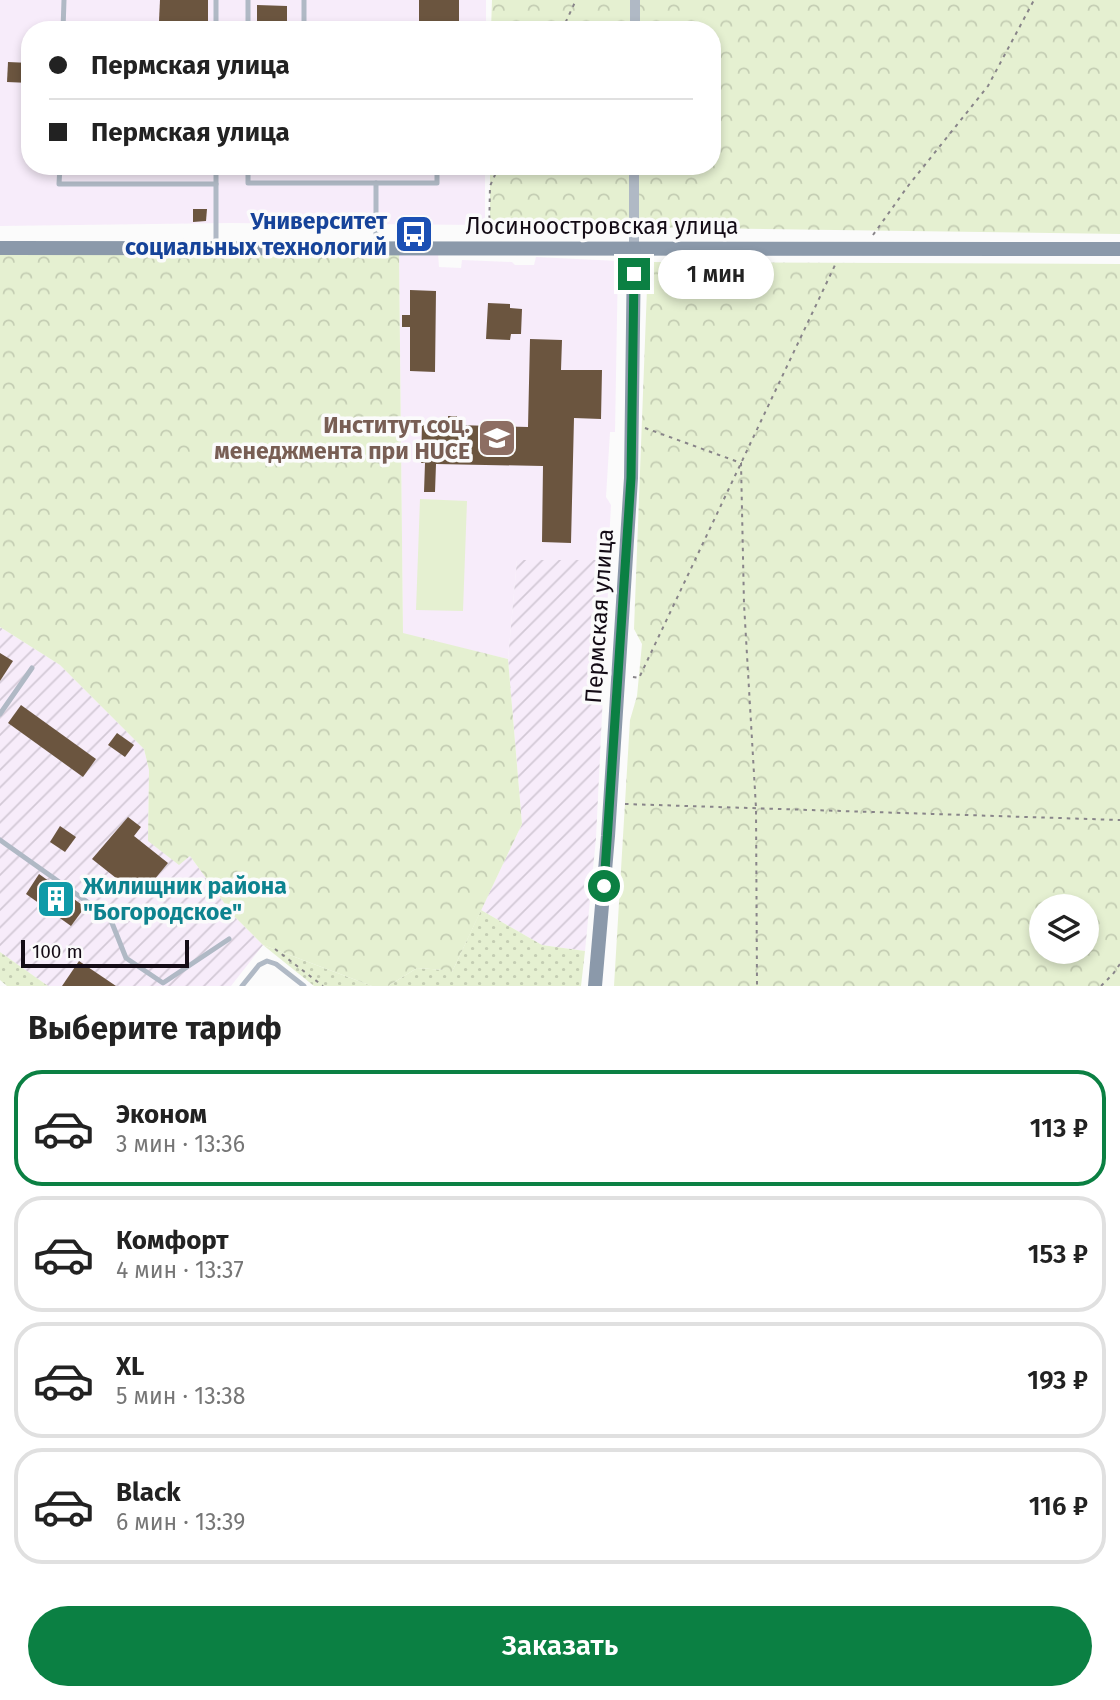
<!DOCTYPE html>
<html lang="ru">
<meta charset="utf-8">
<style>
body{margin:0;font-family:"Fira Sans",sans-serif;background:#f6f6f6;color:#222;height:100vh;display:flex;flex-direction:column;font-size:26px;white-space:nowrap}
*{box-sizing:border-box;margin:0}
p{font-size:23px;color:#767676}
.icon{flex:none;width:38px;height:38px;fill:none;stroke:currentColor;stroke-width:2;stroke-linecap:round;stroke-linejoin:round}
.map{position:relative;height:986px;overflow:hidden}
.sheet{display:flex;flex-direction:column;background:#fff;flex:1}
.sheet>*{flex:none}
.banner{position:absolute;left:21px;top:21px;width:700px;height:154px;border-radius:28px;box-shadow:0 4px 10px #0003;display:grid;align-content:center;height:154px;padding:0 28px;background:#fff}
.fabs{position:absolute;left:1029px;top:894px;display:grid;gap:14px}
.fabs a{display:grid;place-items:center;width:70px;height:70px;border-radius:50%;background:#fff;box-shadow:0 4px 10px #0003;font-size:35px}
.scale{position:absolute;left:21px;bottom:18px;width:168px;box-sizing:border-box;padding-left:7px;border:4px solid #140c16;border-top:0;font-size:19px;line-height:24px;white-space:nowrap;color:#140c16;-webkit-text-stroke:5px #fbfbfb;paint-order:stroke}
.end{position:absolute;width:32px;height:32px;margin:-16px;border:9px solid #0b8043;background:#fff;box-shadow:0 0 0 4px #fff}
.from{border-radius:50%}
.bubble{position:absolute;height:49px;border-radius:24px;background:#fff;box-shadow:0 4px 10px #0003;font-size:23px;font-weight:600;line-height:49px;text-align:center}
.banner b{display:flex;align-items:center;gap:24px;height:66px;font-size:26px}
.banner b+b{border-top:2px solid #e0e0e0}
.banner i{width:18px;height:18px;background:#222}
ul{padding:0;list-style:none}
li{display:flex;align-items:center;gap:21px;height:116px;margin:0 14px 10px;padding:0 14px;border:4px solid #e0e0e0;border-radius:28px}
li div{flex:1}
li b{display:block;font-size:26px}
li em{font-style:normal;font-weight:600}
li.on{border-color:#0b8043}
li>.icon{width:63px;height:63px;stroke-width:1.5}
h2{padding:0 28px;font-size:32px;line-height:84px}
.primary-button{display:flex;gap:14px;margin-top:auto;padding:14px 28px}
.primary-button a{flex:1;height:80px;border-radius:42px;background:#0b8043;color:#fff;font-size:28px;font-weight:600;line-height:80px;text-align:center}
.map>svg:first-child{display:block}
.built{fill:#f7ecfa}
.industrial{fill:url(#industrial-furrows)}
.grass{fill:url(#grass-dots)}
.forest{fill:url(#forest-crowns);fill-rule:evenodd}
.garden{fill:#e5f0d1}
.building{fill:#6b553f}
.lines{fill:none;stroke-linecap:round;stroke-linejoin:round}
.path{stroke:#888489;stroke-width:2;stroke-dasharray:3.5 5;stroke-linecap:butt}
.lane{stroke:#b0b9c5;stroke-width:5}
.street{stroke:#b0b9c5;stroke-width:10}
.secondary{stroke:#8b99aa;stroke-width:14}
.route{stroke:#0b8043;stroke-width:9}
.labels{text-anchor:middle;dominant-baseline:central;stroke-width:7;stroke-linejoin:round;paint-order:stroke}
.transit-label{font-size:23px;font-weight:bold;fill:#164399;stroke:#fbfbfb;text-anchor:end}
.street-label{font-size:23px;fill:#140c16;stroke:#fbfbfb}
.education-label{font-size:23px;font-weight:bold;fill:#785e54;stroke:#fbfbfb;text-anchor:end}
.culture-label{font-size:23px;font-weight:bold;fill:#0d838f;stroke:#fbfbfb;text-anchor:start}
</style>
<div class="map">
<svg width="1120" height="986" viewBox="0 0 1120 986">
<defs>
<pattern id="industrial-furrows" width="10" height="10" patternUnits="userSpaceOnUse" patternTransform="scale(1.75)"><rect width="10" height="10" fill="#f7ecfa"/><path d="M-1 1l2-2M0 10L10 0M9 11l2-2" fill="none" stroke="#d3c9d6"/></pattern>
<pattern id="grass-dots" width="8" height="8" patternUnits="userSpaceOnUse" patternTransform="scale(1.75)"><rect width="8" height="8" fill="#e5f0d1"/><path d="M2 2h.1M6 6h.1" fill="none" stroke="#c4cdb3" stroke-width="1.8" stroke-linecap="round"/></pattern>
<pattern id="forest-crowns" width="20" height="18" patternUnits="userSpaceOnUse" patternTransform="scale(1.75)"><rect width="20" height="18" fill="#e5f0d1"/><path d="M2 6a3 3 0 1 1 6 0M12 15a3 3 0 1 1 6 0" fill="none" stroke="#c4cdb3"/></pattern>
</defs>
<rect width="100%" height="100%" fill="#fbfbfb"/>
<g class="built">
<path d="M0,0H486V30H30V166H485V225L230,223L0,226Z"/>
<path d="M399,251L438,253L439,267L461,268L462,260L512,262L515,265H534L536,257L618,261L615,432H610L606,497L611,505L608,560H517L508,659L403,634Z"/>
</g>
<g class="industrial">
<path d="M517,560H608L609,571L596,838L585,951L542,945L481,910L522,824L508,659Z"/>
<path d="M0,627L60,665L144,749L149,770L148,841L190,856L233,915L263,945L231,986H48L0,952Z"/>
</g>
<g class="grass">
<path d="M481,910L542,945L585,951L581,986H388L417,968L445,970L452,972Z"/>
<path d="M263,945L372,986H314Z"/>
<path d="M0,952L48,986H7L0,980Z"/>
</g>
<g class="forest">
<path d="M492,0H1120V234L490,225V166H712V30H491Z"/>
<path d="M399,251L403,633L508,659L522,824L452,972L447,973L445,970L417,968L388,986H372L263,945L233,915L190,856L179,865L148,841L149,770L144,749L60,665L0,627V252Z"/>
<path d="M648,262L1120,264V986H614L630,720L637,696L642,644L634,629ZM1041,906H1087V952H1041Z"/>
</g>
<path class="garden" d="M420,499L467,501L463,611L416,610Z"/>
<g class="building">
<path d="M160,0H208V22L159,21Z"/>
<rect x="419" y="0" width="40" height="30"/>
<path d="M257,5L287,6V30H257Z"/>
<path d="M8,62L30,63V83L7,82Z"/>
<path d="M193,209H207L206,221L193,222Z"/>
<path d="M410,290L436,291L435,372L410,371V327H402V315H410Z"/>
<path d="M488,303L510,304V308L522,309L521,334H511L510,340L486,339Z"/>
<path d="M530,339L562,340L561,370H602L601,419L574,418L571,543L542,542L543,466L436,464L435,492H424L425,463H421L422,425L448,426V416H457V425L528,427Z"/>
<path d="M0,653L13,661L0,681Z"/>
<path d="M21,705L96,759L83,777L8,723Z"/>
<path d="M117,733L134,745L125,757L108,745Z"/>
<path d="M128,817L141,827L134,836L168,863L140,897L92,859Z"/>
<path d="M60,826L76,837L65,852L50,842Z"/>
<path d="M39,874L85,907L71,926L26,894Z"/>
<path d="M79,961L116,986H62Z"/>
</g>
<g class="lines">
<g class="path">
<path d="M562,30L576,0"/>
<path d="M873,235L908,186L988,86L1034,0"/>
<path d="M489,236L490,186L499,166"/>
<path d="M645,428L741,463L744,604L756,808L757,986"/>
<path d="M633,677L639,678L836,263"/>
<path d="M625,804L1120,820"/>
<path d="M275,949L323,986"/>
<path d="M1101,986L1113,974L1120,964"/>
</g>
<g class="lane">
<path d="M304,0V30"/>
<path d="M63,30L64,0"/>
<path d="M216,30V0"/>
<path d="M248,30V0"/>
<path d="M60,166L59,184H216"/>
<path d="M248,166V183H437V166"/>
<path d="M216,247V166"/>
<path d="M376,247V183"/>
<path d="M0,714L32,668"/>
<path d="M0,840L110,918L126,958L163,983L229,939"/>
<path d="M242,986L259,965L267,961L276,964L304,986"/>
</g>
<g class="street">
<path d="M635,30V0"/>
<path d="M634,249V166"/>
</g>
<g class="secondary">
<path d="M0,248L1120,249"/>
<path d="M595,986L608,836L631,478L634,249"/>
</g>
</g>
<g class="lines">
<path class="route" d="M604,886L631,478L634,274"/>
</g>
<defs>
<symbol id="bus-square" viewBox="-11 -11 22 22"><rect x="-9" y="-9" width="18" height="18" rx="4" fill="#1a4fb4" stroke="#fbfbfb"/><path d="M-5-6H5V4H4V6H2V4H-2V6H-4V4H-5ZM-3.5-4V0h7V-4ZM-3.5 1.2v1.5H-2V1.2ZM2 1.2v1.5H3.5V1.2Z" fill="#fff"/></symbol>
<symbol id="university-square" viewBox="-11 -11 22 22"><rect x="-9" y="-9" width="18" height="18" rx="4" fill="#8d6e63" stroke="#fbfbfb"/><path d="M0-5L7-2L0 1L-7-2ZM-4 1L0 2.5L4 1V4Q0 6-4 4Z" fill="#fff"/></symbol>
<symbol id="building-square" viewBox="-11 -11 22 22"><rect x="-9" y="-9" width="18" height="18" rx="4" fill="#0f9aa8" stroke="#fbfbfb"/><path d="M-4-6H4V6H1V3H-1V6H-4ZM-2.5-4.3h1.7v1.8h-1.7ZM.8-4.3h1.7v1.8H.8ZM-2.5-1h1.7V.8h-1.7ZM.8-1h1.7V.8H.8Z" fill="#fff"/></symbol>
</defs>
<g fill-rule="evenodd">
<use href="#bus-square" x="392" y="212" width="44" height="44"/>
<use href="#university-square" x="475" y="416" width="44" height="44"/>
<use href="#building-square" x="34" y="877" width="44" height="44"/>
</g>
<g class="labels">
<g class="transit-label">
<text x="387" y="221">Университет<tspan x="387" dy="26">социальных технологий</tspan></text>
</g>
<g class="street-label">
<text x="602" y="226">Лосиноостровская улица</text>
<text transform="translate(599 616) rotate(-86)">Пермская улица</text>
</g>
<g class="education-label">
<text x="470" y="425">Институт соц.<tspan x="470" dy="26">менеджмента при HUCE</tspan></text>
</g>
<g class="culture-label">
<text x="83" y="886">Жилищник района<tspan x="83" dy="26">"Богородское"</tspan></text>
</g>
</g>
</svg>
<div class="fabs">
<a><svg class="icon" aria-label="layers" viewBox="0 0 24 24"><path d="M12 4l9 5-9 5-9-5zM3 14l9 5 9-5"/></svg></a>
</div>
<div class="scale">100 m</div>
<i class="end from" style="left:604px;top:886px"></i>
<i class="end" style="left:634px;top:274px"></i>
<div class="bubble" style="left:658px;top:250px;width:116px">1 мин</div>
<div class="banner">
<b><i class="from"></i>Пермская улица</b>
<b><i></i>Пермская улица</b>
</div>
</div>
<section class="sheet">
<h2>Выберите тариф</h2>
<ul>
<li class="on"><svg class="icon" aria-label="car" viewBox="0 0 24 24"><path d="M5 17H2v-5l4-1 3-4h7l3 4 3 1v5h-3M9 17h6M6 11h13"/><circle cx="7" cy="17" r="2"/><circle cx="17" cy="17" r="2"/></svg><div><b>Эконом</b><p>3 мин · 13:36</p></div><em>113 ₽</em></li>
<li><svg class="icon" aria-label="car" viewBox="0 0 24 24"><path d="M5 17H2v-5l4-1 3-4h7l3 4 3 1v5h-3M9 17h6M6 11h13"/><circle cx="7" cy="17" r="2"/><circle cx="17" cy="17" r="2"/></svg><div><b>Комфорт</b><p>4 мин · 13:37</p></div><em>153 ₽</em></li>
<li><svg class="icon" aria-label="car" viewBox="0 0 24 24"><path d="M5 17H2v-5l4-1 3-4h7l3 4 3 1v5h-3M9 17h6M6 11h13"/><circle cx="7" cy="17" r="2"/><circle cx="17" cy="17" r="2"/></svg><div><b>XL</b><p>5 мин · 13:38</p></div><em>193 ₽</em></li>
<li><svg class="icon" aria-label="car" viewBox="0 0 24 24"><path d="M5 17H2v-5l4-1 3-4h7l3 4 3 1v5h-3M9 17h6M6 11h13"/><circle cx="7" cy="17" r="2"/><circle cx="17" cy="17" r="2"/></svg><div><b>Black</b><p>6 мин · 13:39</p></div><em>116 ₽</em></li>
</ul>
<div class="primary-button"><a>Заказать</a></div>
</section>
